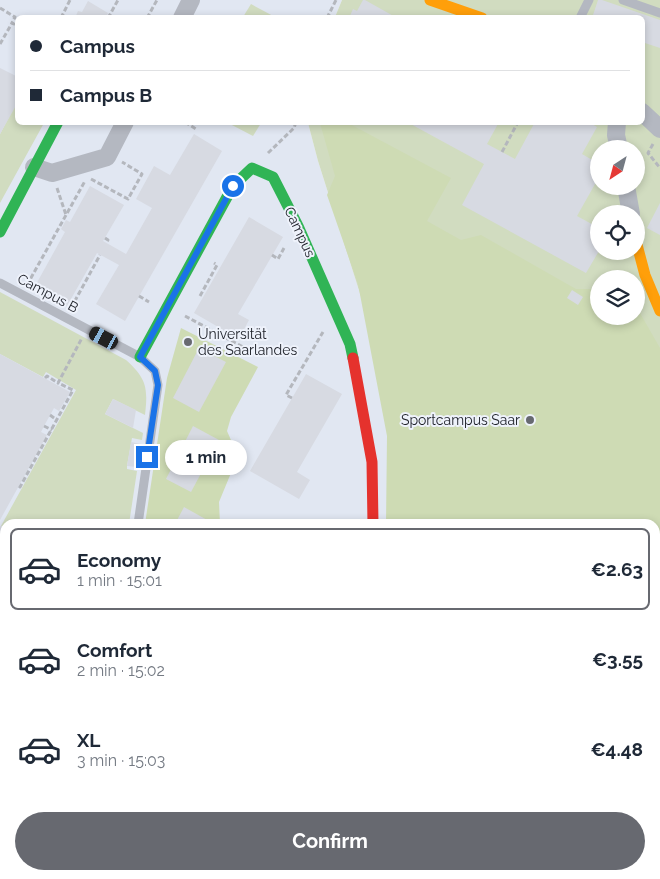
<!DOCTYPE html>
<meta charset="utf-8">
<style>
body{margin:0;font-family:Raleway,sans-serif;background:#f6f6f7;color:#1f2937;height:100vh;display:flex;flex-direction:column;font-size:19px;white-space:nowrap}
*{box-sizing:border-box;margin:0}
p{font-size:16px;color:#747a83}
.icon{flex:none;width:28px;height:28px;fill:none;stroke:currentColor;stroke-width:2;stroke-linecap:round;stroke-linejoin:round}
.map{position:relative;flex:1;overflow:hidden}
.drawer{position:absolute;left:0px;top:519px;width:660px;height:361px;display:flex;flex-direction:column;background:#fff;border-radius:15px 15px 0 0;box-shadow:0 2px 8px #0003}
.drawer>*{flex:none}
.top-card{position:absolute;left:15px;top:15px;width:630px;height:110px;border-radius:8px;box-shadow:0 2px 8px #0003;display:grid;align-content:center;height:110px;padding:0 15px;background:#fff}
.needle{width:32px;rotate:216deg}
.buttons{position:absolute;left:590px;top:140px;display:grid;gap:10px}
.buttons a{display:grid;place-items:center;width:55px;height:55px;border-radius:50%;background:#fff;box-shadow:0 2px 8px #0003;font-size:25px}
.end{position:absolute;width:22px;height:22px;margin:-11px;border:6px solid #1a73e8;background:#fff;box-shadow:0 0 0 2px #fff}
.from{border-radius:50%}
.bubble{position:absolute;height:35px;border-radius:18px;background:#fff;box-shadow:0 2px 8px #0003;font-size:16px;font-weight:700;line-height:35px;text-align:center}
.car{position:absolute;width:15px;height:30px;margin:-15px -8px;border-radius:6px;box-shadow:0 0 4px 1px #0007;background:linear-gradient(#222 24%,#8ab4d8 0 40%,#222 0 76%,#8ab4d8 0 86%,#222 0)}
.top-card b{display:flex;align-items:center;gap:18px;height:48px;font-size:19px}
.top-card b+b{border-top:1px solid #e0e1e3}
.top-card i{width:12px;height:12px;background:#1f2937}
ul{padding:9px 0 0;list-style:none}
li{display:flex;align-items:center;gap:15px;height:82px;margin:0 10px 8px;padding:0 5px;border:2px solid transparent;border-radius:8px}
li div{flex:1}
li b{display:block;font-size:19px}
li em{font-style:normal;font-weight:700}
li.current{border-color:#676970}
li>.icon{width:45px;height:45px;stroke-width:1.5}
.primary-button{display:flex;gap:10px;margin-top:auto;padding:10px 15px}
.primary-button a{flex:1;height:58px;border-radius:30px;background:#676970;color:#fff;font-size:20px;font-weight:700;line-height:58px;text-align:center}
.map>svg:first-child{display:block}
.built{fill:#e1e7f2}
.green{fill:#d1dcc0;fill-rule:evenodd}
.forest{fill:#cedbb4}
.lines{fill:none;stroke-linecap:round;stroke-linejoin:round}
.stream{stroke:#aaba87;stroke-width:5}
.building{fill:#d7dae2}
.path{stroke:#b4b7bd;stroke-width:3;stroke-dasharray:5 2.5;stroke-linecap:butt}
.lane{stroke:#b4b8c1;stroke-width:9}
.street{stroke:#b4b8c1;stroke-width:18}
.fast{stroke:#30b455;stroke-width:11}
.slow{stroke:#ff9f0a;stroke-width:11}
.jam{stroke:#e5322d;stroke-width:11}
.route{stroke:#1a73e8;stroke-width:6}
.poi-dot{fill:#676970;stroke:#eef2fb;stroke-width:2}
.labels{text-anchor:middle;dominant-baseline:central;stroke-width:4;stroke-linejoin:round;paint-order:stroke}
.street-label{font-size:14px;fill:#1c1f27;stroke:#eef2fb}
.poi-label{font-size:14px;fill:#1c1f27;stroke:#eef2fb;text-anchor:start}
</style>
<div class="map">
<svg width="660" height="879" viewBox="0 0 660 879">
<rect width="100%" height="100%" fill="#f1f3f8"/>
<path class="built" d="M0,0H342L335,17L18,18V122L308,123L318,161L433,524H5V875H655V756L660,753V879H0Z"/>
<g class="green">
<path d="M342,0H660V753L655,524H433L318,161L308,123L642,122V18L335,17ZM599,149H636V186H599ZM599,214H636V251H599ZM599,279H636V316H599Z"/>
<path d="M251,4L275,17H243Z"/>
<path d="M17,102L18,122L44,123L0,203V134Z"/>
<path d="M228,123H261L253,136Z"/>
<path d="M0,292L126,360C147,379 148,388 145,415L113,399L105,414L143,433L142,440L132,438L127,466V469L137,471L129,524H5V528L1,526L76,390L46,372L43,377L0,354Z"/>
<path d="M0,652L5,655V875H328L316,879H0Z"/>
</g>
<g class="forest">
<path d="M320,123H348L451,178L427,221L461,240L481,235L576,289H599V316H636V306L660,348V760L655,762V524H386L387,436L358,284L327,195L335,176Z"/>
<path d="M181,328L258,367L231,417L227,431L238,456L219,502L220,524H145L167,378Z"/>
</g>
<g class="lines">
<path class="stream" d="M17,879L18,877"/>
</g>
<g class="building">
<path d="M363,0H365L397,18H349L353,9L357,11Z"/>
<path d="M598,0H602L660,20V48L642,42V18H592Z"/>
<path d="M88,1L108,13L106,18H75L78,11L82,12Z"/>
<path d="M0,68L18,77V102L0,134Z"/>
<path d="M407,122H499L487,144L515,159L535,122H589L597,127L582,154L599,164V177L577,216L599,228V251L586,273L462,205L484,164Z"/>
<path d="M194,134L222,151L125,321L96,304L119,265L97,253L67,306L34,288L65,232L61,229L66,220L70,222L90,186L124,205L103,241L126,254L152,208L136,199L154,166L170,175Z"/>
<path d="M660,203V235L647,228Z"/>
<path d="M249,217L283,237L238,314L249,320L239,339L194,313Z"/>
<path d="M572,290L583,297L578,305L567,298Z"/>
<path d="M199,348L226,362L199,412L173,398Z"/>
<path d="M0,354L70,392L59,411L54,408L44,426L41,432L47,435L0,520Z"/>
<path d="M306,374L342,394L297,472L310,480L299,499L250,471Z"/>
<path d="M113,399L136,410L133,428L105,414Z"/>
<path d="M193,426L219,440L191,492L166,479Z"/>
<path d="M131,442L141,444L137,467L127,466Z"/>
<path d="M184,507L209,521L208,524H175Z"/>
<path d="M0,526L5,528V558L0,555Z"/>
<path d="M660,760V879H347L358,875H655V762Z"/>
</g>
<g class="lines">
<g class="path">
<path d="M0,8L15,17L12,23"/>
<path d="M61,18L70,0"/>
<path d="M108,18L118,0"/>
<path d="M147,18L157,0"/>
<path d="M327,18L336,0"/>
<path d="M0,44L12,23L18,26"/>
<path d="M185,122L196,129"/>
<path d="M653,144L648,153L660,168"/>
<path d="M502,152L518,122"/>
<path d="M268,153L294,128L296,122"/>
<path d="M91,179L128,199L142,174L122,162"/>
<path d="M57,188L66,215"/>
<path d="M105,238L108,240L106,243"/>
<path d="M272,255L278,259L284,248"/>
<path d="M27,285L85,181"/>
<path d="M139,296L149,302"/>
<path d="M200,296L217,265L214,263"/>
<path d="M71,308L100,255"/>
<path d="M185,316L256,354"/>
<path d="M45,378L47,376L58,383L82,338"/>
<path d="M292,398L286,395L323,332"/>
<path d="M50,415L57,420"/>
<path d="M44,426L52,430"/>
<path d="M19,486L20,487L73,390L58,383"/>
<path d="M0,627L5,628"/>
<path d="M0,668L5,672"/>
<path d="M0,753L5,755"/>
<path d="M0,766L5,757"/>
<path d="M0,872L12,879"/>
<path d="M551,875L552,879"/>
</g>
<g class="lane">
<path d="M623,0L660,13"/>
<path d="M580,18L589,0"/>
<path d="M0,283L140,357L155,371L158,385L138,524"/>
</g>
<g class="street">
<path d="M182,18L191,0"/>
<path d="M642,112L660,129"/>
<path d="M617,122L616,135L619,149"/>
<path d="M34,167L52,173L107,157L125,122"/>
<path d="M626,186L631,214"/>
</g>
<g class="fast">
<path d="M0,232L58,122"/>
<path d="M140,357L233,186L252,168L273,177L298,226L350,344L353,358"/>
</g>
<g class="slow">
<path d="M430,0L482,18"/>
<path d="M636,241L645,275L660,311"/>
</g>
<path class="jam" d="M353,358L372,462L373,524"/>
</g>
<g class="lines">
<path class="route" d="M147,457L158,385L155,371L140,357L233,186"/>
</g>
<g class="poi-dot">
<circle cx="188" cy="342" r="5"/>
<circle cx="530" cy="420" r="5"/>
</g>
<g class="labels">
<g class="street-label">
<text transform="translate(300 232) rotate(65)">Campus</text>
<text transform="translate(48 293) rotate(28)">Campus B</text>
</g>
<g class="poi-label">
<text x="198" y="334">Universität<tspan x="198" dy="16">des Saarlandes</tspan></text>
<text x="520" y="420" text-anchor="end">Sportcampus Saar</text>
</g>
</g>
</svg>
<div class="buttons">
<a><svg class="needle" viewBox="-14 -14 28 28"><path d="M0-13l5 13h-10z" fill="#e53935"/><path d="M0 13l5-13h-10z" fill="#747a83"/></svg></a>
<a><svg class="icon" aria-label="locate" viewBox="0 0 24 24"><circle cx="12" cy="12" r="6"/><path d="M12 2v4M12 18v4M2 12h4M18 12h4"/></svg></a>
<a><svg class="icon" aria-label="layers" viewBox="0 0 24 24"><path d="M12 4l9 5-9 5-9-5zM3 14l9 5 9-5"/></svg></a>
</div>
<i class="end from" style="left:233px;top:186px"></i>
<i class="end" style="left:147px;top:457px"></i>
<div class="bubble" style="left:165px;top:440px;width:82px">1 min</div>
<i class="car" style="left:104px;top:338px;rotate:298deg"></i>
<div class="top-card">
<b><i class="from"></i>Campus</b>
<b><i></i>Campus B</b>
</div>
<section class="drawer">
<ul>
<li class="current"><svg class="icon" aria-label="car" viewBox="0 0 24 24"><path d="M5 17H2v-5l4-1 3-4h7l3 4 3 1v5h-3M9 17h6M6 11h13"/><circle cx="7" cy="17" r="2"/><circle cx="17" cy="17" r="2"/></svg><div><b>Economy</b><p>1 min · 15:01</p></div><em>€2.63</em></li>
<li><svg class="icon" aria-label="car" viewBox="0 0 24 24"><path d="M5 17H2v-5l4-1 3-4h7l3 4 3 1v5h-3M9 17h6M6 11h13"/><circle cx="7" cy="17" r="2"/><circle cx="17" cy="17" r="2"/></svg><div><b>Comfort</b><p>2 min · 15:02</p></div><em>€3.55</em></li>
<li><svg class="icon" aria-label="car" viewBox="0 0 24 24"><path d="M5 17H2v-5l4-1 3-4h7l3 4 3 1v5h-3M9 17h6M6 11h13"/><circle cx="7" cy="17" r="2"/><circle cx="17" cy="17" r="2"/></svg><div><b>XL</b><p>3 min · 15:03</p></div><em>€4.48</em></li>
</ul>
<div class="primary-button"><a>Confirm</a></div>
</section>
</div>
